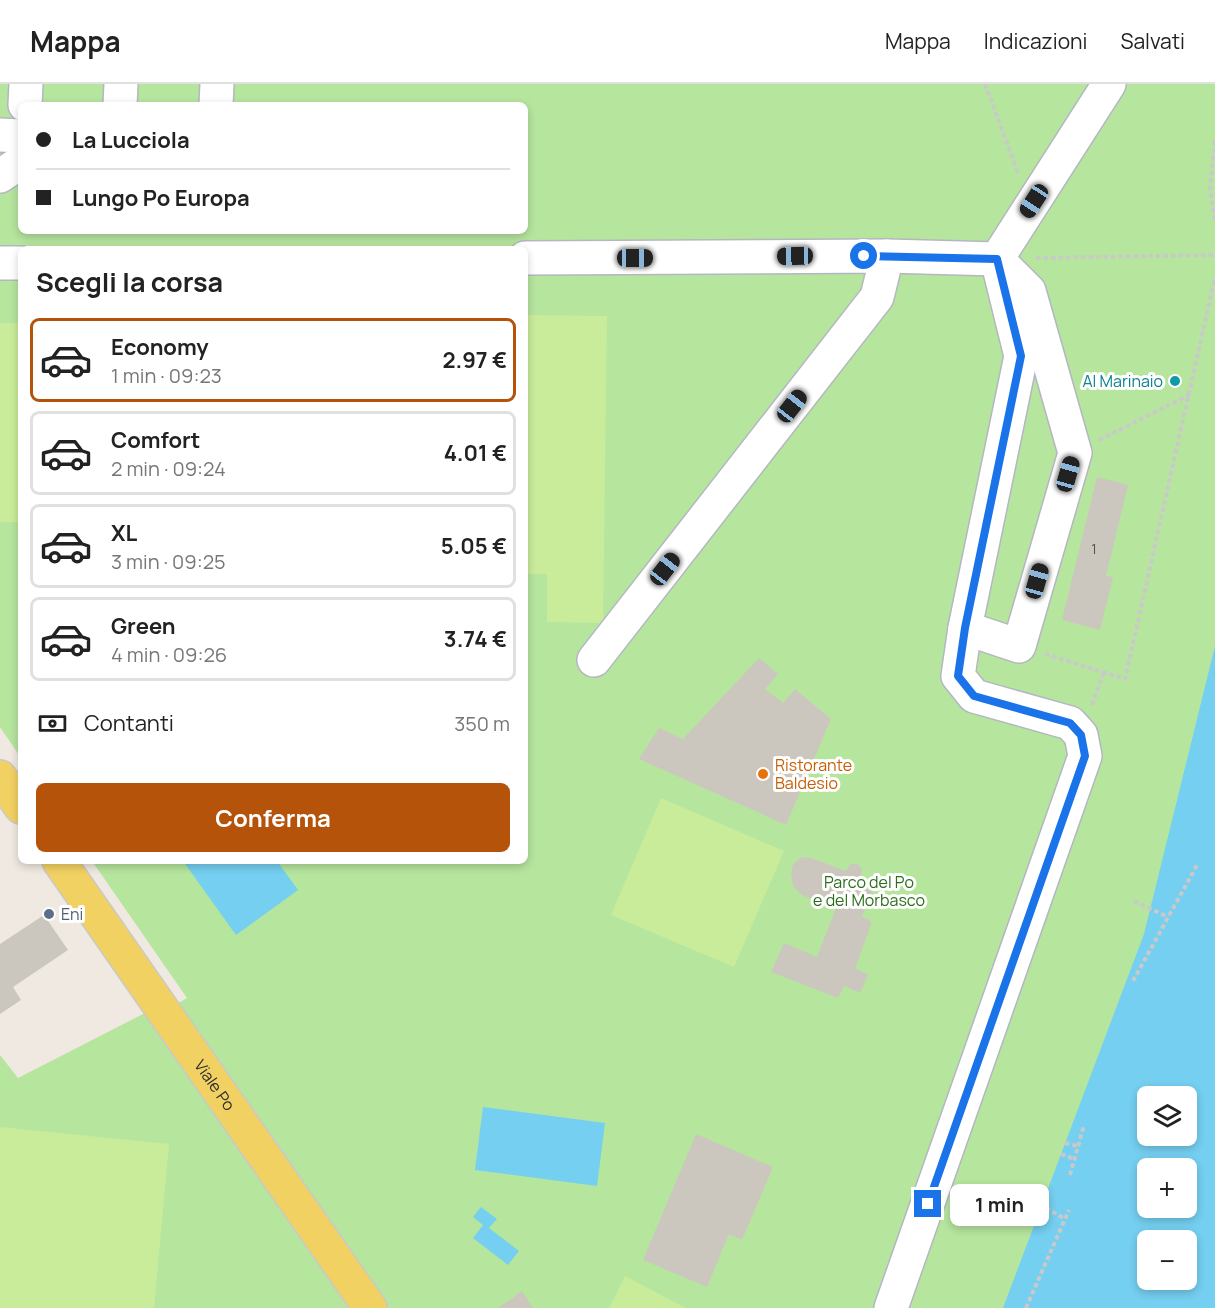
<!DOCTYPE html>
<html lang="it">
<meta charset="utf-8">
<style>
body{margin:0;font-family:Manrope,sans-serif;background:#f6f6f6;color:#222;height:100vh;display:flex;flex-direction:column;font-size:22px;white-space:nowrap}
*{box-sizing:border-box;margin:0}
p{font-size:20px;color:#767676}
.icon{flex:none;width:33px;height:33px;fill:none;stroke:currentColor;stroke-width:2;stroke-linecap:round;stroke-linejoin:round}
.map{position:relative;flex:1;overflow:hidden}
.sheet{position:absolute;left:18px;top:162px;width:510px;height:618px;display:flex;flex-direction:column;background:#fff;border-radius:9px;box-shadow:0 3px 9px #0003}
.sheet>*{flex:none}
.guide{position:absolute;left:18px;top:18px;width:510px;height:132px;border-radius:9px;box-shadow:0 3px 9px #0003;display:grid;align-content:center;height:132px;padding:0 18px;background:#fff}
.fabs{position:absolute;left:1137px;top:1002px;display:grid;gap:12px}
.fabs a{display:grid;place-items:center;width:60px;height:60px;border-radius:9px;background:#fff;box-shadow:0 3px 9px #0003;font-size:30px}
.end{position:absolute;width:27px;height:27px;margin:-14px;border:8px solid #1a73e8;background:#fff;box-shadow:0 0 0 3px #fff}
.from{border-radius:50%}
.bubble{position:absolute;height:42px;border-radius:9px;background:#fff;box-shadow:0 3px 9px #0003;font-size:20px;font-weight:700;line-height:42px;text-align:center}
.car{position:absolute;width:18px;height:36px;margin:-18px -9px;border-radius:8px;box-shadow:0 0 4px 2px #0007;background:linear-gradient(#222 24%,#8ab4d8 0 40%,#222 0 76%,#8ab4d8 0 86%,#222 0)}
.guide b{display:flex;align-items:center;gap:21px;height:57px;font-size:22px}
.guide b+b{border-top:2px solid #e0e0e0}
.guide i{width:15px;height:15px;background:#222}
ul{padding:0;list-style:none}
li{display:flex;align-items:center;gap:18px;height:84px;margin:0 12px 9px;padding:0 6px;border:3px solid #e0e0e0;border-radius:9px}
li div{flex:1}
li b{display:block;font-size:22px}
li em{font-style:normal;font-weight:700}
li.selected{border-color:#b45309}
li>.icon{width:54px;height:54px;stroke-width:1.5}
h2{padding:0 18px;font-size:27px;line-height:72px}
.pay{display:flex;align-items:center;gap:15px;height:66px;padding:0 18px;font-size:22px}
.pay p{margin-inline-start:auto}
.primary-button{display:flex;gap:12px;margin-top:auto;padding:12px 18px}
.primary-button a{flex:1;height:69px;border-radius:9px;background:#b45309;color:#fff;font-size:24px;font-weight:700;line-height:69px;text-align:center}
header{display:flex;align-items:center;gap:36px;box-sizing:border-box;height:84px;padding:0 30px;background:#fff;border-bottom:2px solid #e0e0e0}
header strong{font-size:28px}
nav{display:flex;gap:33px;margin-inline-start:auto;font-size:21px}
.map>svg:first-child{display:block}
.green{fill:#b6e59e;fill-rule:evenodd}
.pitch{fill:#c9ec9a}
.water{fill:#75cff0;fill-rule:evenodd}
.building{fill:#cbc7bf}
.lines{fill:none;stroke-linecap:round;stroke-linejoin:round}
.minor-casing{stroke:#b4b7c1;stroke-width:36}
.major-casing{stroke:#c9c9c9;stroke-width:36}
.path{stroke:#c9c9c9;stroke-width:4;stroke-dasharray:4.5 3;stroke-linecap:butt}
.minor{stroke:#fff;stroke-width:33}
.major{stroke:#f2d163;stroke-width:33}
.route{stroke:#1a73e8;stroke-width:8}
.culture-dot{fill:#0f9aa8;stroke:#fff;stroke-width:2}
.food-dot{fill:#e8710a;stroke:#fff;stroke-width:2}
.service-dot{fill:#5c6f8a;stroke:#fff;stroke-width:2}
.labels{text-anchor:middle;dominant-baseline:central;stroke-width:6;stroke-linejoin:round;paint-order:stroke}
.number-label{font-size:14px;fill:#555452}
.culture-label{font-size:16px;fill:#0d838f;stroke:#fff;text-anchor:end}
.food-label{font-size:16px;fill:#c56008;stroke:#fff;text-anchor:start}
.park-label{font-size:16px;fill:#2c6e1b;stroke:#fff}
.service-label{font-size:16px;fill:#4e5e75;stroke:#fff;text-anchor:start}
.street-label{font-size:16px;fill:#2e2e2e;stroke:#fff}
</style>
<header>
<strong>Mappa</strong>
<nav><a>Mappa</a><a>Indicazioni</a><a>Salvati</a></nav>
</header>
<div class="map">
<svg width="1215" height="1224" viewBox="0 0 1215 1224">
<rect width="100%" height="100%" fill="#efe9e1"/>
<path class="green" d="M0,0H1215V1224H0V971L18,994L145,929L150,936L187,914L92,777H525V165H21V674L0,643ZM21,21H525V147H21ZM1148,1012H1186V1052H1148ZM1148,1084H1186V1124H1148ZM1148,1156H1186V1196H1148Z"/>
<g class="pitch">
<path d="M525,231L607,232L603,539L547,538V490H525Z"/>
<rect x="0" y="239" width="21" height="199"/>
<path d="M661,714L784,767L734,883L611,831Z"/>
<path d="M0,1043L169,1060L154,1224H0Z"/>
<path d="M625,1192L686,1224H609Z"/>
</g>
<g class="water">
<path d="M1215,562V1224H1003L1144,850ZM1186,1012V1052H1148V1012ZM1148,1084H1186V1124H1148ZM1148,1156H1186V1196H1148Z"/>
<path d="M183,777H277L298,806L236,851Z"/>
<path d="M483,1023L605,1039L597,1102L475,1086Z"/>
<path d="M481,1123L497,1135L489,1144L519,1167L508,1181L473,1154L483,1141L473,1133Z"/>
</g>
<g class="building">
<path d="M1097,393L1128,401L1106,492L1113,493L1100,546L1062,536Z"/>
<path d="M759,574L778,590L765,605L783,619L795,605L831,635L786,741L639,675L659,644L683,655Z"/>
<path d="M802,773L811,774L846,787L850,780H857L862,785L859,801L873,808L862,832L872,838L855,884L868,891L860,909L844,902L838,914L771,888L784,859L817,873L836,824L802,811L793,802L791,790L793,780Z"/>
<path d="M44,831L68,866L13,903L21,916L0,930V860Z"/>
<path d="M696,1050L773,1083L742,1156L729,1150L707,1203L643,1176Z"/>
<path d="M522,1207L533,1224H498Z"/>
</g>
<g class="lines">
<defs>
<g id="minor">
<path d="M25,21L26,0"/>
<path d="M120,21L121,0"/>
<path d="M216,21L217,0"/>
<path d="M0,51L21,52"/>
<path d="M0,92L21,78"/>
<path d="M525,174L887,172L997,175"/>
<path d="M997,175L1109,0"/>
<path d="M0,179H21"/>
<path d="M965,544L1019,562L1075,369L1029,207L998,176"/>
<path d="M594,576L877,213L887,172"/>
<path d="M891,1224L1085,672L1081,651L1070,639L974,612L958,592L965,544L1021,272L997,175"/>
</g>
<g id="major">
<path d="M0,693L21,723"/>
<path id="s1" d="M59,777L370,1224"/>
</g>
</defs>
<use href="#minor" class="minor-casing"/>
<use href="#major" class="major-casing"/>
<g class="path">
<path d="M985,0L1018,89"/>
<path d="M1215,57L1210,103L1215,138"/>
<path d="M1036,174L1215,171"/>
<path d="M1099,356L1189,311"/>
<path d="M1045,570L1125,595L1215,193"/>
<path d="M1092,621L1104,588"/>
<path d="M1134,817L1168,833"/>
<path d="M1133,897L1197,781"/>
<path d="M1065,1059L1078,1062"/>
<path d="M1061,1070L1074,1075"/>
<path d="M1070,1091L1084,1041"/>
<path d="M1033,1116L1065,1135"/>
<path d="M1026,1224L1069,1126"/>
</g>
<use href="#minor" class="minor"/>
<use href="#major" class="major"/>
</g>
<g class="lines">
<path class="route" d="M864,172L997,175L1021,272L965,544L958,592L974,612L1070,639L1081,651L1085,672L928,1120"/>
</g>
<circle class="culture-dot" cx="1175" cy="297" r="6"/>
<circle class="food-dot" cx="763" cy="690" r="6"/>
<circle class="service-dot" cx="49" cy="830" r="6"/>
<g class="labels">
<g class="number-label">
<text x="1094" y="464">1</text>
</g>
<g class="culture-label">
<text x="1163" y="297">Al Marinaio</text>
</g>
<g class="food-label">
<text x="775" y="681">Ristorante<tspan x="775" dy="18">Baldesio</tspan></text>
</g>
<g class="park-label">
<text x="869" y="798">Parco del Po<tspan x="869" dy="18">e del Morbasco</tspan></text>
</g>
<g class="service-label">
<text x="61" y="830">Eni</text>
</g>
<g class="street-label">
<text stroke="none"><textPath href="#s1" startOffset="273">Viale Po</textPath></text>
</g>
</g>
</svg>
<div class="fabs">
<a><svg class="icon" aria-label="layers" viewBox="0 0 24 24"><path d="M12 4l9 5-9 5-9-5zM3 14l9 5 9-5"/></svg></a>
<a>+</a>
<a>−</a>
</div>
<i class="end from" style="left:864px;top:172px"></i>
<i class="end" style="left:928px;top:1120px"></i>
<div class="bubble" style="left:950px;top:1100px;width:99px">1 min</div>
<i class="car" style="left:1034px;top:117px;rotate:213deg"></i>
<i class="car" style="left:795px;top:172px;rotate:269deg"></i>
<i class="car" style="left:635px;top:174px;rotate:90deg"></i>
<i class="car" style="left:792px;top:322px;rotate:38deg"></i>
<i class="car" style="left:1068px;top:390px;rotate:16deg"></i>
<i class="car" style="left:665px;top:485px;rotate:38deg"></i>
<i class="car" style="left:1037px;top:497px;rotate:16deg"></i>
<div class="guide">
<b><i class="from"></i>La Lucciola</b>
<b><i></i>Lungo Po Europa</b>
</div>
<section class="sheet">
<h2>Scegli la corsa</h2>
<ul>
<li class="selected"><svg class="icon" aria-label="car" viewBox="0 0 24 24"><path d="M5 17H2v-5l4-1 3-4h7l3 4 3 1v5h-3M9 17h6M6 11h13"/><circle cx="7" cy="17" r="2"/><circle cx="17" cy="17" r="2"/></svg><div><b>Economy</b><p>1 min · 09:23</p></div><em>2.97 €</em></li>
<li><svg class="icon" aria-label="car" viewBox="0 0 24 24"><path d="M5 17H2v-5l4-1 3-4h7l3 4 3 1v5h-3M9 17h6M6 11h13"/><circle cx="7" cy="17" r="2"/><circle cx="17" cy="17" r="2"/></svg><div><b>Comfort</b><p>2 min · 09:24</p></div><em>4.01 €</em></li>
<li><svg class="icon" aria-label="car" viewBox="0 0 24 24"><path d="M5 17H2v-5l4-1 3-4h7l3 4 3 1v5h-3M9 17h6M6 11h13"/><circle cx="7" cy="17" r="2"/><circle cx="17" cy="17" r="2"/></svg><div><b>XL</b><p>3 min · 09:25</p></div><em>5.05 €</em></li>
<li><svg class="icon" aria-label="car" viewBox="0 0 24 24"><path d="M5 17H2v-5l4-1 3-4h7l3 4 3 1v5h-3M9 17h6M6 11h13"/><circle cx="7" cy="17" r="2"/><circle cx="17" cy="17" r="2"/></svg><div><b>Green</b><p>4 min · 09:26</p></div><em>3.74 €</em></li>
</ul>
<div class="pay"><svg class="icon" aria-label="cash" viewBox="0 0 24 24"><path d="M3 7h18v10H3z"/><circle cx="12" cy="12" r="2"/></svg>Contanti<p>350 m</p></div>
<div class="primary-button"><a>Conferma</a></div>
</section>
</div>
